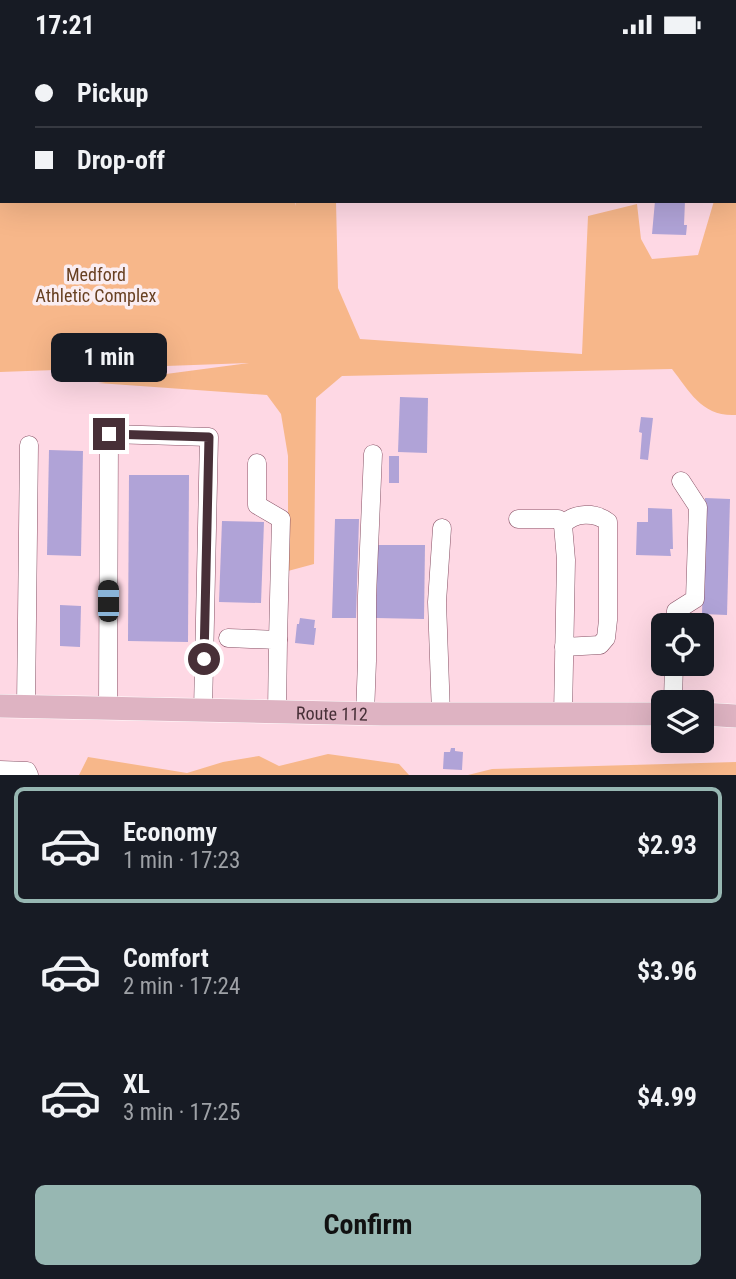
<!DOCTYPE html>
<meta charset="utf-8">
<style>
body{margin:0;font-family:"Roboto Condensed",sans-serif;background:#242831;color:#f1f3f6;height:100vh;display:flex;flex-direction:column;font-size:26px;white-space:nowrap}
*{box-sizing:border-box;margin:0}
p{font-size:23px;color:#9ea1a6}
.icon{flex:none;width:38px;height:38px;fill:none;stroke:currentColor;stroke-width:2;stroke-linecap:round;stroke-linejoin:round}
.map{position:relative;height:726px;overflow:hidden}
.details{display:flex;flex-direction:column;background:#171b24;flex:1}
.details>*{flex:none}
.top-card{position:absolute;left:0px;top:0px;width:737px;height:154px;box-shadow:0 7px 28px #0002;display:grid;align-content:center;height:154px;padding:0 35px;background:#171b24}
.controls{position:absolute;left:651px;top:564px;display:grid;gap:14px}
.controls a{display:grid;place-items:center;width:63px;height:63px;border-radius:10px;background:#171b24;box-shadow:0 7px 28px #0002;font-size:35px}
.end{position:absolute;width:32px;height:32px;margin:-16px;border:9px solid #472f37;background:#fff;box-shadow:0 0 0 4px #fff}
.from{border-radius:50%}
.bubble{position:absolute;height:49px;border-radius:10px;background:#171b24;box-shadow:0 7px 28px #0002;font-size:23px;font-weight:700;line-height:49px;text-align:center}
.car{position:absolute;width:21px;height:42px;margin:-21px -10px;border-radius:9px;box-shadow:0 0 5px 2px #0007;background:linear-gradient(#222 24%,#8ab4d8 0 40%,#222 0 76%,#8ab4d8 0 86%,#222 0)}
.top-card b{display:flex;align-items:center;gap:24px;height:66px;font-size:26px}
.top-card b+b{border-top:2px solid #363941}
.top-card i{width:18px;height:18px;background:#f1f3f6}
ul{padding:12px 0 0;list-style:none}
li{display:flex;align-items:center;gap:21px;height:116px;margin:0 14px 10px;padding:0 21px;border:4px solid transparent;border-radius:10px}
li div{flex:1}
li b{display:block;font-size:26px}
li em{font-style:normal;font-weight:700}
li.selected{border-color:#97b7b2}
li>.icon{width:63px;height:63px;stroke-width:1.5}
.action{display:flex;gap:14px;margin-top:auto;padding:14px 35px}
.action a{flex:1;height:80px;border-radius:10px;background:#97b7b2;color:#111;font-size:28px;font-weight:700;line-height:80px;text-align:center}
.status{display:flex;justify-content:space-between;align-items:center;height:49px;padding:0 35px;background:#171b24;direction:ltr}
.status svg{height:19px;fill:currentColor}
.map>svg:first-child{display:block}
.green{fill:#f7b78a}
.building{fill:#b0a3d7}
.lines{fill:none;stroke-linecap:round;stroke-linejoin:round}
.minor-casing{stroke:#885266;stroke-width:19}
.major-casing{stroke:#fff;stroke-width:24}
.minor{stroke:#fff;stroke-width:18}
.major{stroke:#deb3c2;stroke-width:23}
.route{stroke:#472f37;stroke-width:9}
.labels{text-anchor:middle;dominant-baseline:central;stroke-width:7;stroke-linejoin:round;paint-order:stroke}
.park-label{font-size:18px;fill:#684022;stroke:#faedf1}
.street-label{font-size:18px;fill:#472f37;stroke:#faedf1}
</style>
<div class="status"><b>17:21</b><svg viewBox="0 0 49 12"><path d="M0 12V9h3v3zM5 12V6h3v6zM10 12V3h3v9zM15 12V0h3v12zM26 1h20v11H26zM47 4h2v5h-2z"/></svg></div>
<div class="map">
<svg width="736" height="726" viewBox="0 0 736 726">
<rect width="100%" height="100%" fill="#fed8e4"/>
<g class="green">
<path d="M0,0H294V2H2V152H295V157L296,152H336L338,239L360,290L582,305L588,167L637,155L641,190L652,210L698,206L714,152H735L736,142V366C702,368 690,343 672,320L342,327L316,349L314,515L288,522V407L281,365L267,346L98,334L249,314L0,323Z"/>
<path d="M328,705L399,715L409,726H79L88,708L187,724L223,713L259,707L279,717Z"/>
<path d="M736,713V726H468L492,720Z"/>
</g>
<g class="building">
<path d="M655,152H685L684,176H687L686,186L652,185Z"/>
<path d="M400,348L428,349L427,404L398,403Z"/>
<path d="M641,368L653,369L648,411L640,410L642,384L639,383Z"/>
<path d="M49,401L83,402L81,507L47,506Z"/>
<rect x="389" y="407" width="10" height="27"/>
<path d="M129,426H189L188,593L128,592Z"/>
<path d="M705,449L730,450L727,566L702,565Z"/>
<path d="M648,459L672,460L673,500H670L671,507L636,506L637,473H648Z"/>
<path d="M335,470H359L356,569H332Z"/>
<path d="M222,472L264,473L261,554L219,553Z"/>
<path d="M377,496H425L424,570L376,569Z"/>
<path d="M60,556L81,557L80,598L60,597Z"/>
<path d="M300,569L315,571L314,579H316L314,596L295,594L297,575H299Z"/>
<path d="M451,699H455V702L463,703L462,721L443,720L444,703H450Z"/>
</g>
<g class="lines">
<defs>
<g id="minor">
<path d="M563,0V2"/>
<path d="M616,0V2"/>
<path d="M257,414V456L281,470L278,591"/>
<path d="M518,470H558L563,476L566,511L563,665"/>
<path d="M563,476C574,463 595,463 608,473V571L606,589L600,596L564,598"/>
<path d="M675,576L676,562L695,550L698,458L681,432"/>
<path d="M228,589L278,591L277,663"/>
<path d="M673,653L674,614"/>
<path d="M26,657L29,396"/>
<path d="M108,659L109,385L209,388L203,661"/>
<path d="M365,665L367,612V547L373,405"/>
<path d="M441,665L437,553L442,479"/>
<path d="M0,721L27,722L29,726"/>
</g>
<g id="major">
<path id="s1" d="M0,657L382,665H663"/>
<path d="M702,665L736,667"/>
</g>
</defs>
<use href="#minor" class="minor-casing"/>
<use href="#major" class="major-casing"/>
<use href="#minor" class="minor"/>
<use href="#major" class="major"/>
</g>
<g class="lines">
<path class="route" d="M109,385L209,388L204,610"/>
</g>
<g class="labels">
<g class="park-label">
<text x="96" y="225">Medford<tspan x="96" dy="21">Athletic Complex</tspan></text>
</g>
<g class="street-label">
<text stroke="none"><textPath href="#s1" startOffset="332">Route 112</textPath></text>
</g>
</g>
</svg>
<div class="controls">
<a><svg class="icon" aria-label="locate" viewBox="0 0 24 24"><circle cx="12" cy="12" r="6"/><path d="M12 2v4M12 18v4M2 12h4M18 12h4"/></svg></a>
<a><svg class="icon" aria-label="layers" viewBox="0 0 24 24"><path d="M12 4l9 5-9 5-9-5zM3 14l9 5 9-5"/></svg></a>
</div>
<i class="end from" style="left:204px;top:610px"></i>
<i class="end" style="left:109px;top:385px"></i>
<div class="bubble" style="left:51px;top:284px;width:116px">1 min</div>
<i class="car" style="left:108px;top:552px;rotate:0deg"></i>
<div class="top-card">
<b><i class="from"></i>Pickup</b>
<b><i></i>Drop-off</b>
</div>
</div>
<section class="details">
<ul>
<li class="selected"><svg class="icon" aria-label="car" viewBox="0 0 24 24"><path d="M5 17H2v-5l4-1 3-4h7l3 4 3 1v5h-3M9 17h6M6 11h13"/><circle cx="7" cy="17" r="2"/><circle cx="17" cy="17" r="2"/></svg><div><b>Economy</b><p>1 min · 17:23</p></div><em>$2.93</em></li>
<li><svg class="icon" aria-label="car" viewBox="0 0 24 24"><path d="M5 17H2v-5l4-1 3-4h7l3 4 3 1v5h-3M9 17h6M6 11h13"/><circle cx="7" cy="17" r="2"/><circle cx="17" cy="17" r="2"/></svg><div><b>Comfort</b><p>2 min · 17:24</p></div><em>$3.96</em></li>
<li><svg class="icon" aria-label="car" viewBox="0 0 24 24"><path d="M5 17H2v-5l4-1 3-4h7l3 4 3 1v5h-3M9 17h6M6 11h13"/><circle cx="7" cy="17" r="2"/><circle cx="17" cy="17" r="2"/></svg><div><b>XL</b><p>3 min · 17:25</p></div><em>$4.99</em></li>
</ul>
<div class="action"><a>Confirm</a></div>
</section>
